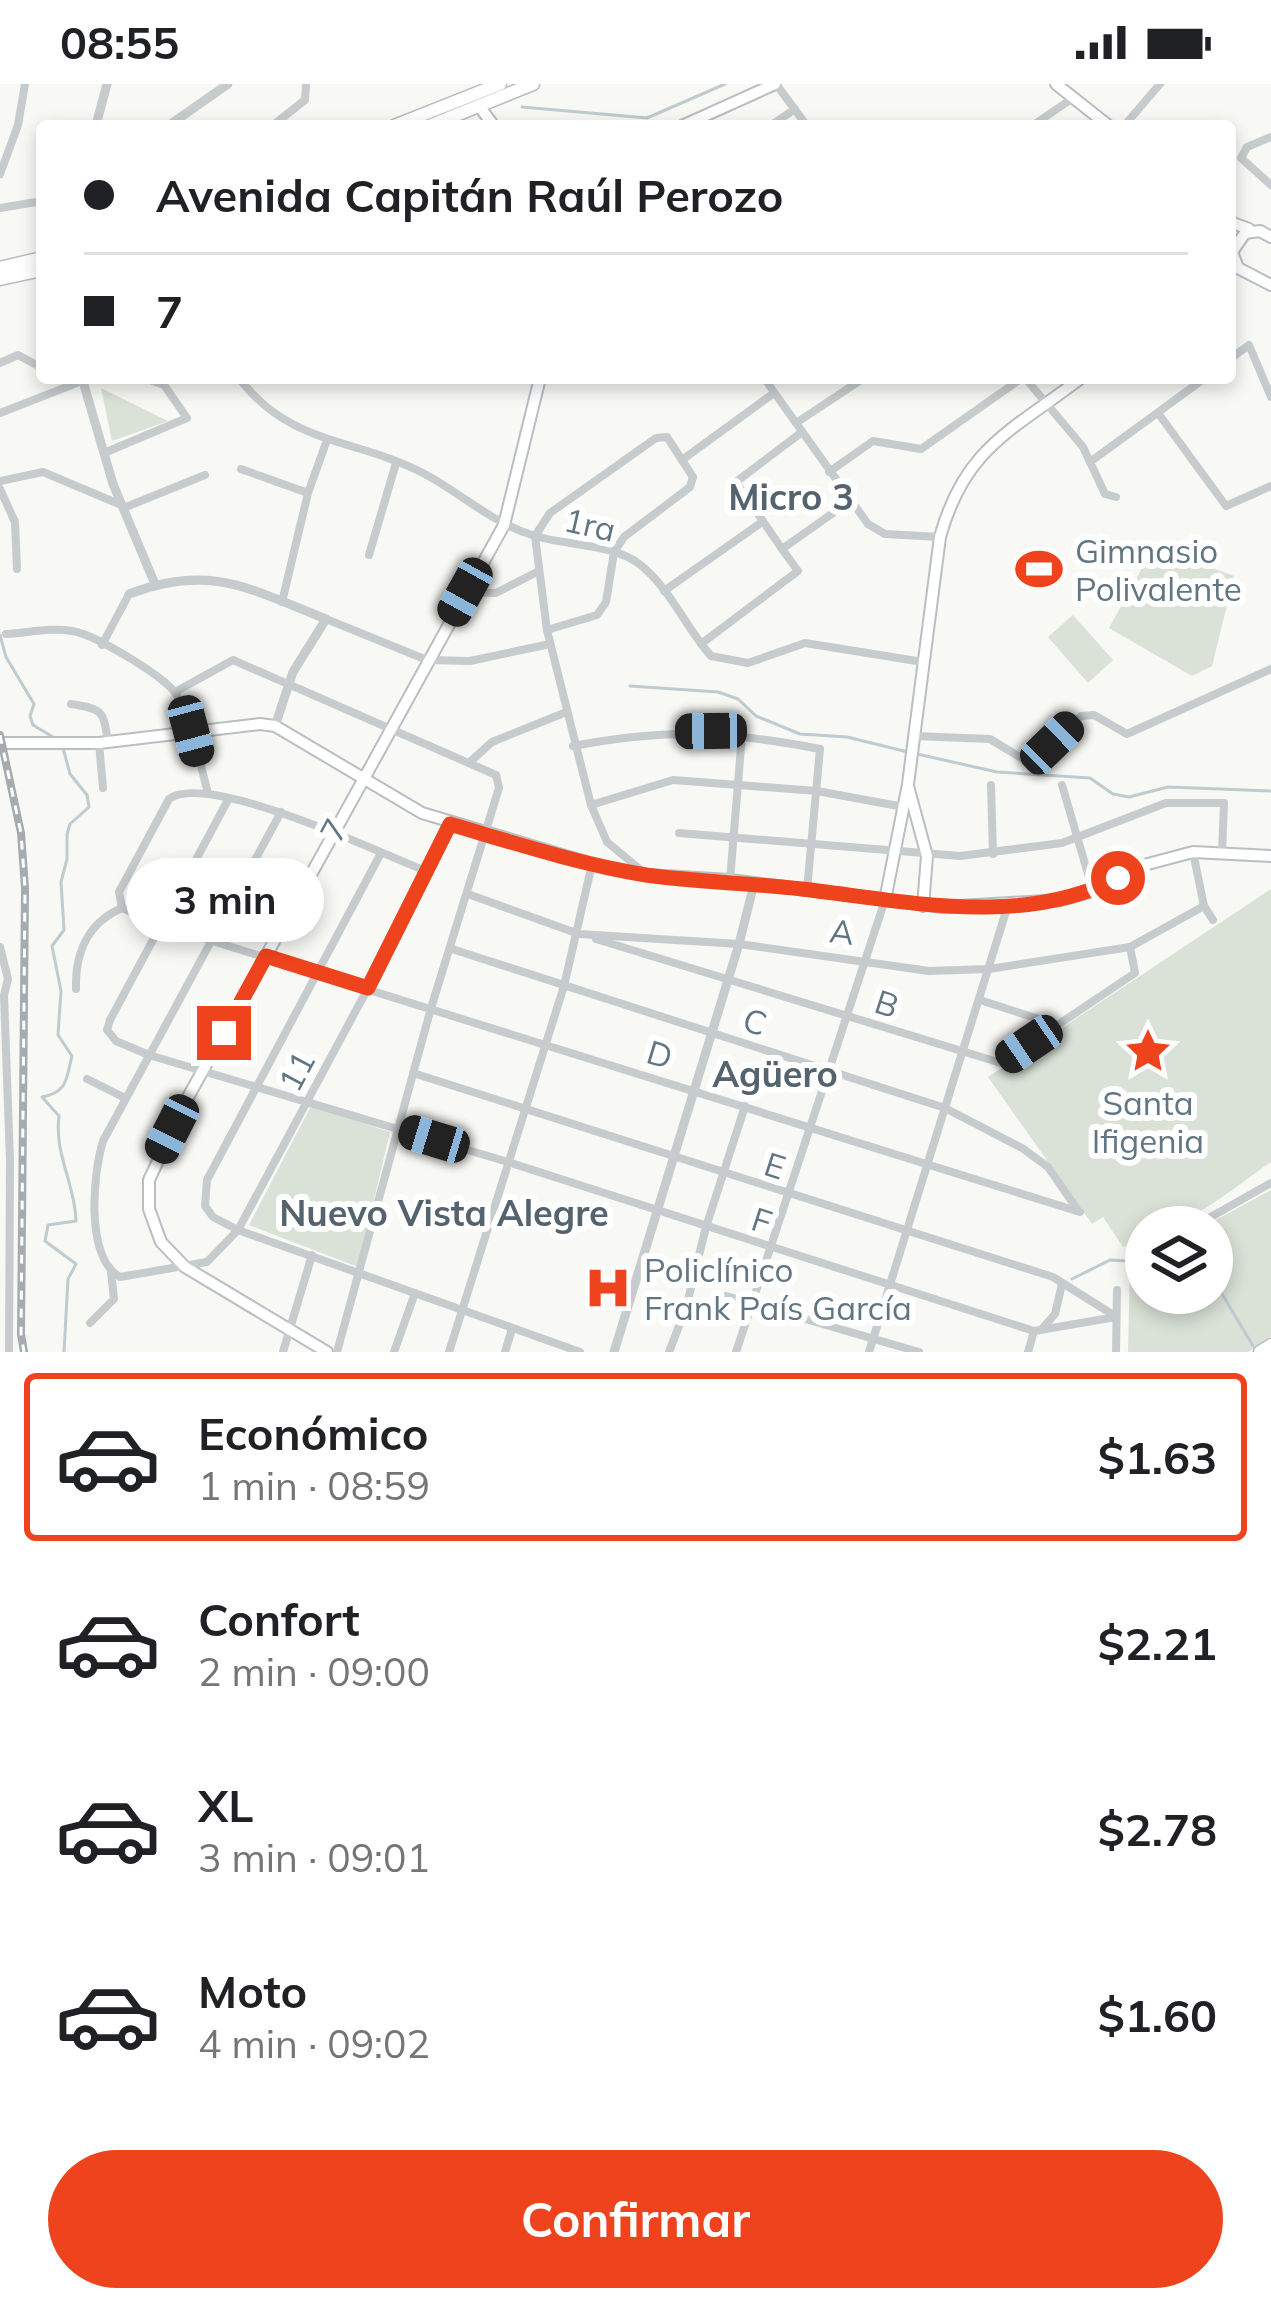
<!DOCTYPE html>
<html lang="es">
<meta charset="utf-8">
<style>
body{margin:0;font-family:Mulish,sans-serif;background:#f2f2f2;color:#202124;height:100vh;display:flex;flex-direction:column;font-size:45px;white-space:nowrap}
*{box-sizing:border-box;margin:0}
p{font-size:39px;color:#757577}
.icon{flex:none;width:66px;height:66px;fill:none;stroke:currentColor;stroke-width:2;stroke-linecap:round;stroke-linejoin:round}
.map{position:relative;height:1268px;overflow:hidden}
.drawer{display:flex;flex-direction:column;background:#fff;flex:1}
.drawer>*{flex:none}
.top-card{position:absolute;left:36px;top:36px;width:1200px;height:264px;border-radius:12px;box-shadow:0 6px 18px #0003;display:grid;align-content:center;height:264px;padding:0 48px;background:#fff}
.buttons{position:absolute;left:1125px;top:1122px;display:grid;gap:24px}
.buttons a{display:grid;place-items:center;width:108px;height:108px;border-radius:50%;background:#fff;box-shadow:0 6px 18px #0003;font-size:60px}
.end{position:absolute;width:54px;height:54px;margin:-27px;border:15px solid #ef431e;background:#fff;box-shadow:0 0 0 6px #fff}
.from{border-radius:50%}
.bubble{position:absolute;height:84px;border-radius:42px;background:#fff;box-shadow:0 6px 18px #0003;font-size:39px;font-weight:700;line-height:84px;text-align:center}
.car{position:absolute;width:36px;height:72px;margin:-36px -18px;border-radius:15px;box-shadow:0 0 9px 3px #0007;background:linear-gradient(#222 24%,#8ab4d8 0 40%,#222 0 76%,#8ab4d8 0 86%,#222 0)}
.top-card b{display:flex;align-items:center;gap:42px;height:114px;font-size:45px}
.top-card b+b{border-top:3px solid #e0e0e0}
.top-card i{width:30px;height:30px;background:#202124}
ul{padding:21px 0 0;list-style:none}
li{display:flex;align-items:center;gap:36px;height:168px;margin:0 24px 18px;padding:0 24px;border:6px solid transparent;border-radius:12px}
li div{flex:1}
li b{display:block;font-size:45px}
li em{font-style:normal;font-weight:700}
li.on{border-color:#ef431e}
li>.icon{width:108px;height:108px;stroke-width:1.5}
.button{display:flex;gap:24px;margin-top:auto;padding:24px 48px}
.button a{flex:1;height:138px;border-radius:72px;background:#ef431e;color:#fff;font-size:48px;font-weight:700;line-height:138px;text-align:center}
.status{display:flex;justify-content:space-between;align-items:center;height:84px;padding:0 60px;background:#fff;direction:ltr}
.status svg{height:33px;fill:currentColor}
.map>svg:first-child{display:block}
.green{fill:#dae1d6}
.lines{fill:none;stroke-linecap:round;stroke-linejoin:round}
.stream{stroke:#becbcf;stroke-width:3}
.secondary-casing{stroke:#b8bec2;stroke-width:14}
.primary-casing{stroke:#b9bec1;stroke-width:15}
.minor{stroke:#c6cbcd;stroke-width:8}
.tertiary{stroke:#c6cbcd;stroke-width:9}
.secondary{stroke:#fff;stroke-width:10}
.primary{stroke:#fff;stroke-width:12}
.rail-casing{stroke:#a4acb1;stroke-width:8}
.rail{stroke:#fff;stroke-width:3;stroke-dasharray:9;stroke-linecap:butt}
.route{stroke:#ef431e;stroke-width:15}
.labels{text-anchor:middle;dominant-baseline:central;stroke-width:12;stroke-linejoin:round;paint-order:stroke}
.street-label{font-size:33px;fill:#617682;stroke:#fff}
.poi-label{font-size:33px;fill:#617682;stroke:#fff;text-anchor:start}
.neighbourhood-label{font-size:36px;font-weight:bold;fill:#54636d;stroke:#fff}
</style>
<div class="status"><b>08:55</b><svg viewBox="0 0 49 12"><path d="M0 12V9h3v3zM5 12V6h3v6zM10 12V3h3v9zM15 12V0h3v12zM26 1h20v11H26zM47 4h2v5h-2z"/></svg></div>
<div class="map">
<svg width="1271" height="1268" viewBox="0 0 1271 1268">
<rect width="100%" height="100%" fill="#f8f8f5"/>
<g class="green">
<path d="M101,304L168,337L112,357Z"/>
<path d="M1172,469L1234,492L1212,582L1192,592L1109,544L1145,479Z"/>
<path d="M1073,531L1113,576L1088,599L1048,553Z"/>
<path d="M1271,805V1078C1234,1103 1192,1143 1146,1143V1153L1123,1163L1103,1133L1092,1140L988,993Z"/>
<path d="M311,1022L390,1048L358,1183L249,1141Z"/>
<path d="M1271,1106V1252L1248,1268H1128L1130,1182L1146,1173V1209H1212V1143H1203Z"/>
</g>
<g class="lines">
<g class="stream">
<path d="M522,23L647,34L725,0"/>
<path d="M0,551L6,573L34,620L30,632L33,641L58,656"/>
<path d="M630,602L718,608L738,615L756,632L800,650L847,653L908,668"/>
<path d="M63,664L70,690L87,711L89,723L70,740L67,750V775L61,798L64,846L52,862L61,907L58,951L72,972C66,995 68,1008 42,1013L59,1032C54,1070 75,1100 76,1137L48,1141L45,1157L76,1180L68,1195L64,1268"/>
<path d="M917,670L997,688L1090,694L1113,710L1129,713L1168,703L1271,707"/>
<path d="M1072,1195L1110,1176L1146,1178"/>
<path d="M1212,1200L1218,1203L1253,1262"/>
</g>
<defs>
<g id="secondary">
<path d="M1056,0L1109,42"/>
<path d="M479,22L494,42"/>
<path d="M682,42L775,0"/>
<path d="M1230,138L1249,145"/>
<path d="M1271,153L1260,147L1245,149L1232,168L1238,184L1271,201"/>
<path d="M0,659H99L260,640L275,642L422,729L592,780L648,791L730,796L943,823L1061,816L1093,807L1144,781L1193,768L1271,772"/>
<path d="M908,702L927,772L923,822"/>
<path d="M885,816L908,700L940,453C965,363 1012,347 1081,294"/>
<path d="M327,1268L185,1183L161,1158L149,1125V1096L187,1015L504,441L540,294"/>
</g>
<g id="primary">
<path d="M394,42L500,0"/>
<path d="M429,42L533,0"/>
<path d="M0,184L42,174"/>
<path d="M0,195L42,186"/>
<path d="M1260,1268L1271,1261"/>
</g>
</defs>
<use href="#secondary" class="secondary-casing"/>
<use href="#primary" class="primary-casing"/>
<g class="minor">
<path d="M776,0L807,42"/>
<path d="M272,42L305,16L306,0"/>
<path d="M770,42L795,25"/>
<path d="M1032,42L1073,14"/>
<path d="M1124,42L1160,0"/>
<path d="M1271,53L1247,63L1241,74L1271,101"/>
<path d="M0,90L18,41L25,0"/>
<path d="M0,124L42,117"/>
<path d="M1230,275L1249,261L1271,313"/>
<path d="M0,279L18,271L42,284"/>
<path d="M239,294C289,361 354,354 421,388C460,408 490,438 532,451C565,462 609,459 638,479C669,502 686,544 711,572L748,579L805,559L923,578"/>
<path d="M764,294L868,440L885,450L940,453"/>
<path d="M1025,294L1083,363L1105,410L1116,413"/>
<path d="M0,329L82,297"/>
<path d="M1158,329L1226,422L1271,402"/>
<path d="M796,339L864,294"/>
<path d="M802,348L736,398L782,465L850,417"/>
<path d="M104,369L187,334L164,301L145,294"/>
<path d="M682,376L774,309"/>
<path d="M1090,378L1205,294"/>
<path d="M241,385L308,409"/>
<path d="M829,388L873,357L921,365L1022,294"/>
<path d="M0,397L43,388L126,423L205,391"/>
<path d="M0,405L15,438L17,485"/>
<path d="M369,471L396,379"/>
<path d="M664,507L762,438"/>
<path d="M466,508L496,509L537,488"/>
<path d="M282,518L308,409L327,356"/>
<path d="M326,535L427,576L470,577L550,560"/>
<path d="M547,546L597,531L606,518L614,468L624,453L690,403L693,393L667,353L656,354L550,429L535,452L547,546L591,721L607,758L642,787"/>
<path d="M6,550C27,549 51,543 72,547C94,550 164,592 176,610C194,638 199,678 208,709"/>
<path d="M701,560L798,487L782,465"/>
<path d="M102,561L129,510"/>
<path d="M175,608L233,576L496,691L499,704L431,924L337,1268"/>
<path d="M71,620C104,625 103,627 108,658"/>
<path d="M914,652L990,655L1023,675L1037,674L1081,632L1094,631L1127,650L1271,585"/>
<path d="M99,659L103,704"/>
<path d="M573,662C667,644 727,647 820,665L807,806"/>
<path d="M471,677L492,658L564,629"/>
<path d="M991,701L993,770"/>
<path d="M1062,701L1093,807"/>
<path d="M228,716L110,936L107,946L116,957L149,971L508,1078L1034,1247L1116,1233"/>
<path d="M591,721L673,696L817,707L904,723"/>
<path d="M281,728L103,1057C93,1090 85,1173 120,1193L207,1178L238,1146L368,904L450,740"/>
<path d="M679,749L960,772L1062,759L1166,719H1224L1222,769"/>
<path d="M1193,768L1204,822L1213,836"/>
<path d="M381,769L207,1096L205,1122L213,1133L238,1146L580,1268"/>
<path d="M730,796L742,651"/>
<path d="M468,810L579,850L739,860L929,887L989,885L1130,863L1204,822"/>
<path d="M122,824L161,841L1080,1128"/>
<path d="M122,824L119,808L169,715C208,687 380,769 426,787"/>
<path d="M596,855L1001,979L1135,889L1130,863"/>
<path d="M0,863L8,895L4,911L10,1077L9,1268"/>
<path d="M452,865L945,1024L1022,1064L1048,1083L1077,1125"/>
<path d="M76,905C75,870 87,839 122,824"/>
<path d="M980,916L1057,941"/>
<path d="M413,989L1053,1193L1115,1232"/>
<path d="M87,995L125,1014"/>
<path d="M1193,1143L1271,1099"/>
<path d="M1131,1169L1146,1166"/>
<path d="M726,1212L919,1268"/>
<path d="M90,1239L114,1215L111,1188"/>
<path d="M1042,1245L1055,1230L1062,1200"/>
<path d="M283,1268L312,1171"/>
<path d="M394,1268L415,1209"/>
<path d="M449,1268L564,902L592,780"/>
<path d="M505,1268L512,1245"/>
<path d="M669,1268L686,1224L706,1143L745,1022"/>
<path d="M736,1268L885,816"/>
<path d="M869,1268L1008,821"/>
<path d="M1028,1268L1034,1247"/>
<path d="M1116,1268L1117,1206"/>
</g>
<g class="tertiary">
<path d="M101,42L96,41L107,0"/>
<path d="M168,42L228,0"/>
<path d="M82,294L113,400L155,500"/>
<path d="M129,510C210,479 250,505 326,535L293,588L275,642"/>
<path d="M614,1268L739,860L754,800"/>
</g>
<use href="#secondary" class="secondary"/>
<use href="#primary" class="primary"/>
<defs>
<path id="rail" d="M0,651L21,749L25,804L21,1250L24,1268"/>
</defs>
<use href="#rail" class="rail-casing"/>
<use href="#rail" class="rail"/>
</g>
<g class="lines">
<path class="route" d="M224,949L266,872L368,904L450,740C514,759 579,780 646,791C697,798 750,799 802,805C905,817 1021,844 1118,794"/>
</g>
<defs>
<symbol id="stadium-bare" viewBox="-9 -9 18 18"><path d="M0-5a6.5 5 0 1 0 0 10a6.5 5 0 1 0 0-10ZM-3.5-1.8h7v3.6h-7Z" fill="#ef431e" stroke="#fff" stroke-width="2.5" paint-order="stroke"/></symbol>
<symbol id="sight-bare" viewBox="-9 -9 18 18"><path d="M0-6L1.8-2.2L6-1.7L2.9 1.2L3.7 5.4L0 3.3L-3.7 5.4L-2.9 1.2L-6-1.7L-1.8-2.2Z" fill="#ef431e" stroke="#fff" stroke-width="2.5" paint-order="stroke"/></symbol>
<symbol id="hospital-bare" viewBox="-9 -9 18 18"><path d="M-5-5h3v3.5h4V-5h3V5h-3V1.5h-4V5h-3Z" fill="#ef431e" stroke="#fff" stroke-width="2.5" paint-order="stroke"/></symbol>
</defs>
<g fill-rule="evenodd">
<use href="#stadium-bare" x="1006" y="452" width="66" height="66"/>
<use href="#sight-bare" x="1115" y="934" width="66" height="66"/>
<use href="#hospital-bare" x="575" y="1171" width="66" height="66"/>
</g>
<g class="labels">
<g class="street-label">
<text transform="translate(590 440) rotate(13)">1ra</text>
<text transform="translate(333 746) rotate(-62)">7</text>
<text transform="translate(842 847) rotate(7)">A</text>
<text transform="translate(887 919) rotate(18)">B</text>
<text transform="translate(755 937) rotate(18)">C</text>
<text transform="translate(660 970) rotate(17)">D</text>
<text transform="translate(296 987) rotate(-62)">11</text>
<text transform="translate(775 1081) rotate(18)">E</text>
<text transform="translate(762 1136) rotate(18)">F</text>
</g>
<g class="poi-label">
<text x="1075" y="466">Gimnasio<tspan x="1075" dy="38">Polivalente</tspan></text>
<text x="1148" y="1018" text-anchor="middle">Santa<tspan x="1148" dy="38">Ifigenia</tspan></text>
<text x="644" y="1185">Policlínico<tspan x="644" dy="38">Frank País García</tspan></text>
</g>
<g class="neighbourhood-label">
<text x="791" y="412">Micro 3</text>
<text x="775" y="989">Agüero</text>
<text x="444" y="1128">Nuevo Vista Alegre</text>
</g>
</g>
</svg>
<div class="buttons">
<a><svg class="icon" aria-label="layers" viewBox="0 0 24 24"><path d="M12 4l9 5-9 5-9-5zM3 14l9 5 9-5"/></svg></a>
</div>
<i class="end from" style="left:1118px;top:794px"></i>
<i class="end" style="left:224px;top:949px"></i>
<div class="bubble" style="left:126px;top:774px;width:198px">3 min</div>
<i class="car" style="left:465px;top:508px;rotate:209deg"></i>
<i class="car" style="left:191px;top:647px;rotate:165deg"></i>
<i class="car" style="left:711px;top:647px;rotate:269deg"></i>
<i class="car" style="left:1052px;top:659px;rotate:46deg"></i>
<i class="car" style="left:1029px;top:960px;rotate:236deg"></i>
<i class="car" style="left:172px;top:1045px;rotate:207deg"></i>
<i class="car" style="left:434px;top:1055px;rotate:287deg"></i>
<div class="top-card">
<b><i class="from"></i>Avenida Capitán Raúl Perozo</b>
<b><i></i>7</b>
</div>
</div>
<section class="drawer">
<ul>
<li class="on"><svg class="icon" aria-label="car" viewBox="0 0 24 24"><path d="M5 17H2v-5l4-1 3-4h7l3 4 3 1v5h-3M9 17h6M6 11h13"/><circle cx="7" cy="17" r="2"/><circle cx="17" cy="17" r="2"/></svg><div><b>Económico</b><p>1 min · 08:59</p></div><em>$1.63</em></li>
<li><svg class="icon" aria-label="car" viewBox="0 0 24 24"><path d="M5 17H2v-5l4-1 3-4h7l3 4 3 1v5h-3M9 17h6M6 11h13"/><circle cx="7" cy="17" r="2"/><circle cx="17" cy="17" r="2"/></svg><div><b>Confort</b><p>2 min · 09:00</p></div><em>$2.21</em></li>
<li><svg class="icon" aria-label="car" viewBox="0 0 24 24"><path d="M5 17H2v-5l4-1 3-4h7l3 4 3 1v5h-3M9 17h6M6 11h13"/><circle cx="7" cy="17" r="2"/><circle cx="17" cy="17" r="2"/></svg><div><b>XL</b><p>3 min · 09:01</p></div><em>$2.78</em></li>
<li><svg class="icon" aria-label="car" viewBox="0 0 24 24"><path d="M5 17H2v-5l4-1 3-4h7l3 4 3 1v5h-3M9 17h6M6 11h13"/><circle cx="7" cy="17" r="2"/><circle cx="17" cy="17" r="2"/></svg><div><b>Moto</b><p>4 min · 09:02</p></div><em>$1.60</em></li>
</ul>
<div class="button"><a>Confirmar</a></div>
</section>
